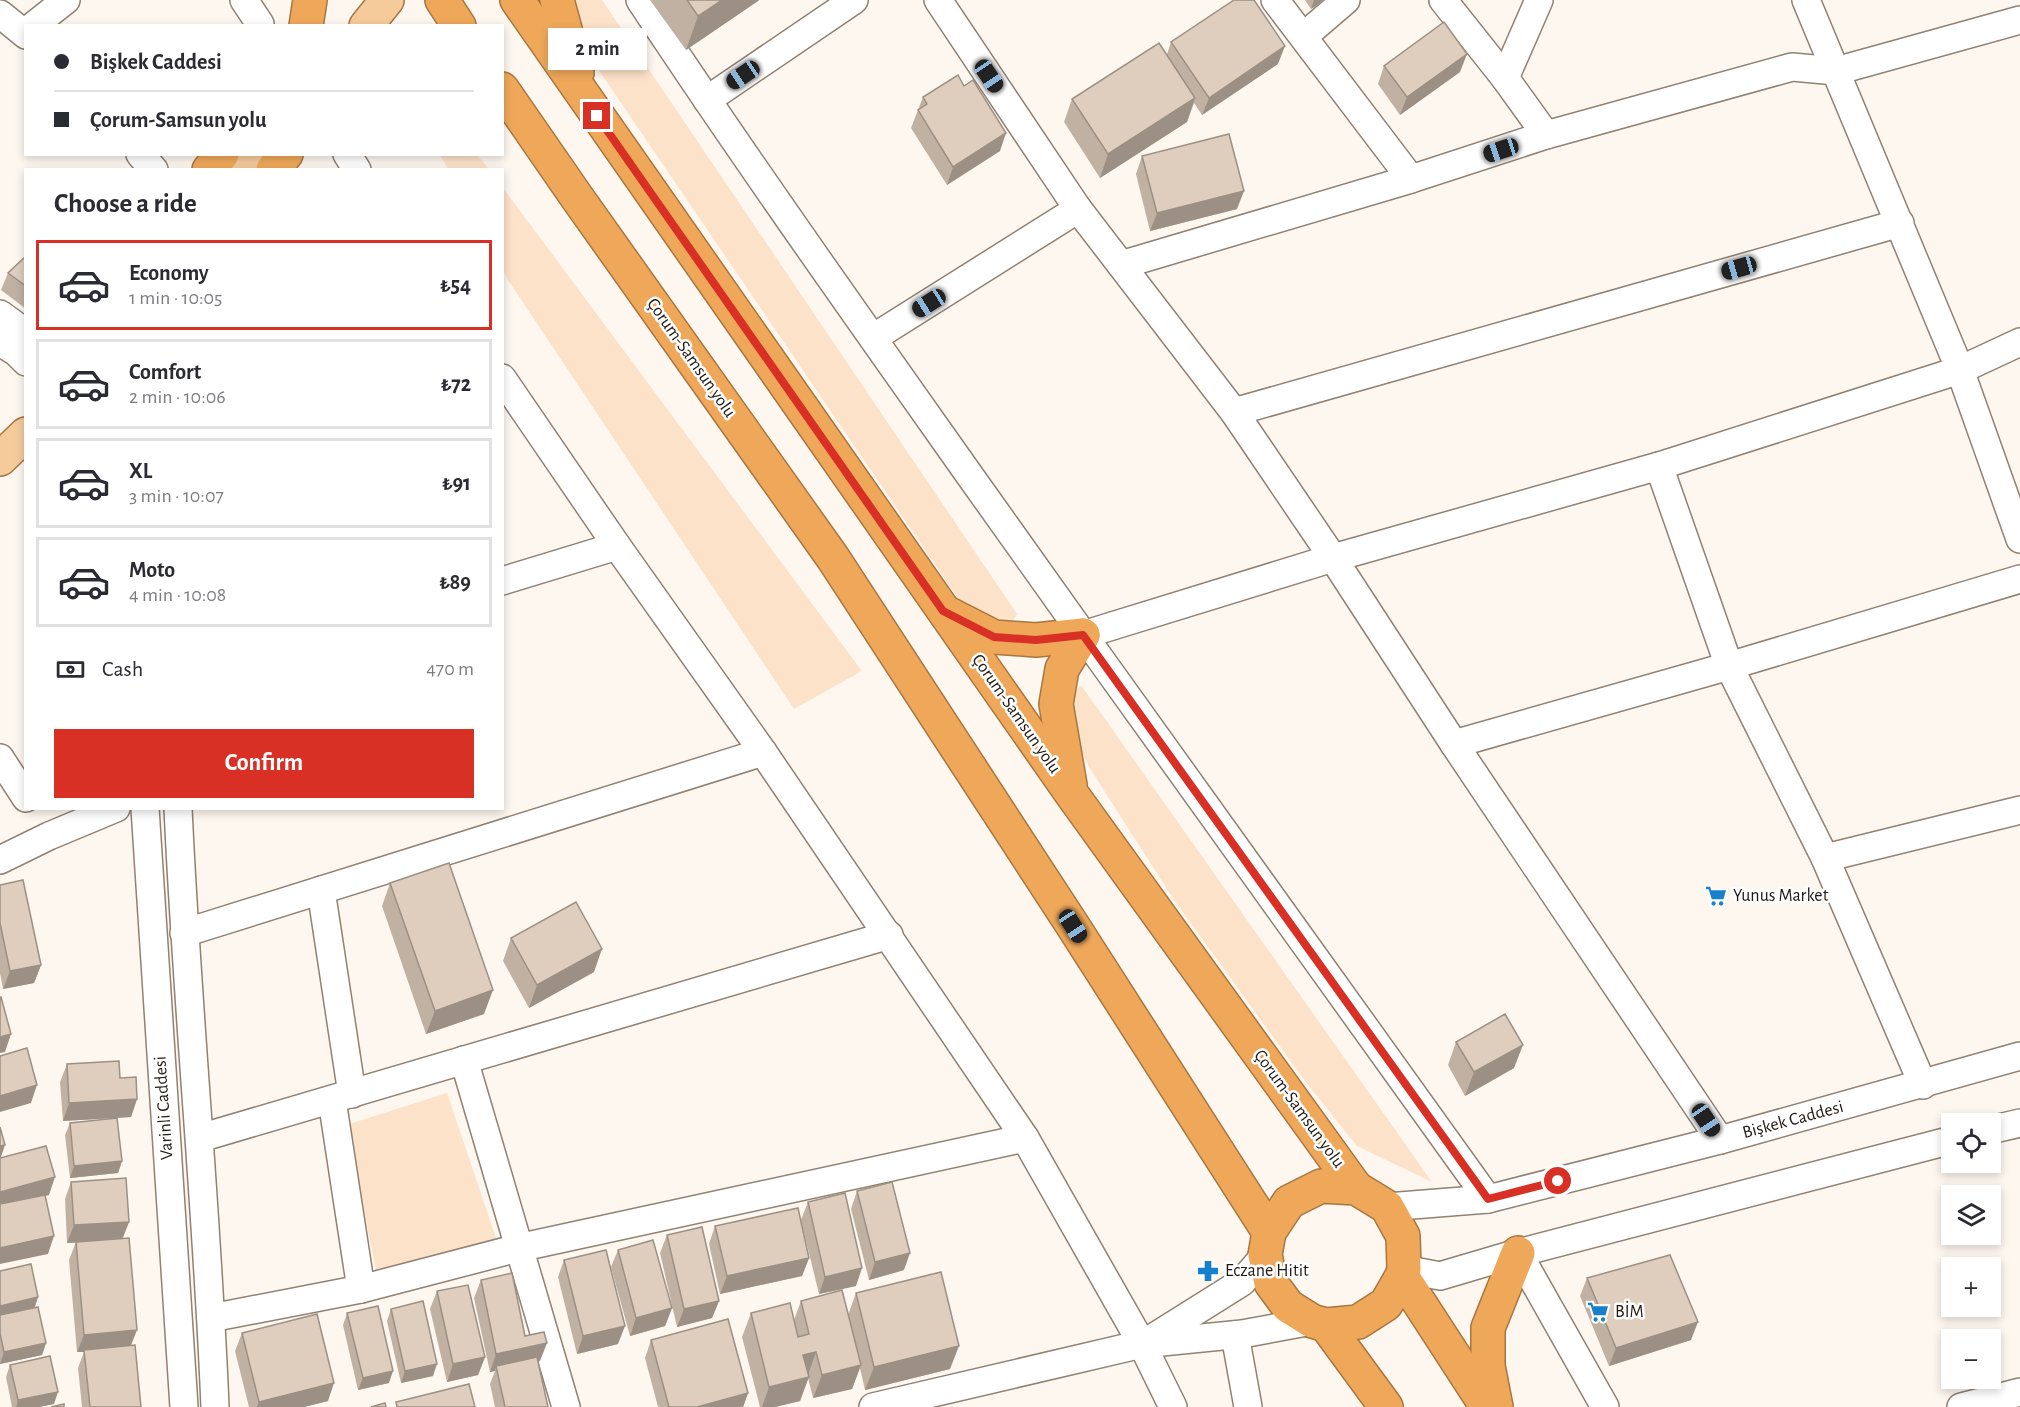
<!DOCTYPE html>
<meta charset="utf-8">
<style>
body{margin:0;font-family:"Alegreya Sans",sans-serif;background:#f2f2f3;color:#2b2b33;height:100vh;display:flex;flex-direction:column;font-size:22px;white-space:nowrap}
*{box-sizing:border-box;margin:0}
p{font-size:20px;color:#7c7c81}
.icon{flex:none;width:33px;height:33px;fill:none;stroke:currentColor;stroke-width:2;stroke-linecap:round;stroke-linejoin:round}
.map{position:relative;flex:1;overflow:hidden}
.side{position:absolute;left:24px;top:168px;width:480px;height:642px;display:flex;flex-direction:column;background:#fff;border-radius:0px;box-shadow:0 3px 9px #0003}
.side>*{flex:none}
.banner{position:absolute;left:24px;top:24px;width:480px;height:132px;border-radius:0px;box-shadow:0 3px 9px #0003;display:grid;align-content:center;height:132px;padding:0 30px;background:#fff}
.tools{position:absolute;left:1941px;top:1113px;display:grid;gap:12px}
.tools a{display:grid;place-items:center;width:60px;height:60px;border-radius:0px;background:#fff;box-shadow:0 3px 9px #0003;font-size:30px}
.end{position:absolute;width:27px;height:27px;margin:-14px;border:8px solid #d93025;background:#fff;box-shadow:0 0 0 3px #fff}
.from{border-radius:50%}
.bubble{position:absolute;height:42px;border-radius:0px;background:#fff;box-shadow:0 3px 9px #0003;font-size:20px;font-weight:600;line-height:42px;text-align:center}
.car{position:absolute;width:18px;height:36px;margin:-18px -9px;border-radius:8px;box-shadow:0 0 4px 2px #0007;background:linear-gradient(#222 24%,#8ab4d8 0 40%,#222 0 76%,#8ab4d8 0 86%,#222 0)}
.banner b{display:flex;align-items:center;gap:21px;height:57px;font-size:22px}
.banner b+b{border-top:2px solid #e1e1e2}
.banner i{width:15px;height:15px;background:#2b2b33}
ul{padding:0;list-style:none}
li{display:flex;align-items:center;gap:18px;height:90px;margin:0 12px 9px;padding:0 18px;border:3px solid #e1e1e2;border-radius:0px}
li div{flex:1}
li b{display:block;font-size:22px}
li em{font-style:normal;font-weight:600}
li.selected{border-color:#d93025}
li>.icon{width:54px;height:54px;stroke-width:1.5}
h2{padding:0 30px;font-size:27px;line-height:72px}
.pay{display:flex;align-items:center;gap:15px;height:66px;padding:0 30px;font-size:22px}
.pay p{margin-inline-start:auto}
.cta{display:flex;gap:12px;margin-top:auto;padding:12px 30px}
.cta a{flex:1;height:69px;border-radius:0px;background:#d93025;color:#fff;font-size:24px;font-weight:600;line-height:69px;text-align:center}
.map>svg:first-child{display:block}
.green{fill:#fce2c8}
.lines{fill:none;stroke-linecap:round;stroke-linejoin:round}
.minor-casing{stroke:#918172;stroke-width:30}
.major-casing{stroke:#a77641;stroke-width:36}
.highway-casing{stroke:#a77641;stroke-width:36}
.minor{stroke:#fff;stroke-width:27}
.major{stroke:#f5cb9c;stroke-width:33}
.highway{stroke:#efa85a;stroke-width:33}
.wall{fill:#c0b1a3}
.shaded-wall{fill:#9c9084}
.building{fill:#dfcebd;stroke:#9c9084;stroke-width:1.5}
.route{stroke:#d93025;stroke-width:8}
.labels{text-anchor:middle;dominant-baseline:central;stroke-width:5;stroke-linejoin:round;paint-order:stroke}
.street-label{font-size:18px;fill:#201913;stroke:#fff}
.poi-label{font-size:18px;fill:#201913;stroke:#fff;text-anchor:start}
</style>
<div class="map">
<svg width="2020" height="1407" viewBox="0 0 2020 1407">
<rect width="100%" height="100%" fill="#fef7f0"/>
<g class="green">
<path d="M572,0H602L1017,614L1009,627L966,610L598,69L580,28Z"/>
<path d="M440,155H477L489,169H448Z"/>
<path d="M503,188L862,671L794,709L508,280L503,270Z"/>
<path d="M1081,685L1432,1182L1357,1146L1305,1081L1174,900L1089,767L1061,706Z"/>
<path d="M447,1093L496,1238L377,1274L346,1125Z"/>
</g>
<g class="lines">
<defs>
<g id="minor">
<path d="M244,0L260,24"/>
<path d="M640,0C746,160 857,316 968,473C1140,716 1315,957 1488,1199"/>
<path d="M938,0L1078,209L1234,412L1333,558L1454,744L1720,1140"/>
<path d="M1275,0L1411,179"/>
<path d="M1443,0L1505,78L1546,135"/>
<path d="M1806,0L1960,370L2020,539"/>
<path d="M0,14L26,35"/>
<path d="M33,26L66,0"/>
<path d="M1304,36L1346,0"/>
<path d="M1505,78L1539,0"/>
<path d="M707,100L854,0"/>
<path d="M140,154L154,170"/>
<path d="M347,154L357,170"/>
<path d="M1121,265L1411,179L1546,135L1792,67L1836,71L2020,20"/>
<path d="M0,314L26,333"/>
<path d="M873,338L1078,209"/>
<path d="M0,342L16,352L26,362"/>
<path d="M502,378L617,546L763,752L1025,1138L1142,1344L1173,1407"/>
<path d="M1234,412L1900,223"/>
<path d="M1659,466L1729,666L1825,858L1923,1085"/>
<path d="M502,581L617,546"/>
<path d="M1083,635L1333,558L1659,466L1960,370L2020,342"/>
<path d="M1454,744L1729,666L2020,579"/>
<path d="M0,758L26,798"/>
<path d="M145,808L184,1407"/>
<path d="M178,808C187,1008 207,1207 215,1407"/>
<path d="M1825,858L2020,810"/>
<path d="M0,860L49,836L116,808"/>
<path d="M321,890L352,1094"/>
<path d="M184,933L763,752"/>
<path d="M464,1060L566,1407"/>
<path d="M332,1100L361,1289"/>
<path d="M1990,1130L2020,1123"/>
<path d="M200,1138L889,935"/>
<path d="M1387,1207L1488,1199L1720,1140L2020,1056"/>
<path d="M1518,1253L1605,1407"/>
<path d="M1404,1269L1440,1276L1518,1253L1952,1140"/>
<path d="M211,1318L361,1289L518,1248L1025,1138"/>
<path d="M1235,1335L1248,1407"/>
<path d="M1148,1341L1242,1282L1265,1255"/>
<path d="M873,1407L1142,1344L1242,1334L1312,1321"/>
<path d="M1961,1407L2020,1392"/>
</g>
<g id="major">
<path d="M366,26L387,0"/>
<path d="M244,170L257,154"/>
<path d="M0,459L26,434"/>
</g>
<g id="highway">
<path d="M442,0L459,26"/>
<path d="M517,0L1071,793L1356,1188"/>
<path d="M557,0L577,73"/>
<path d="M306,26L310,0"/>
<path d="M502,89L576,196L833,558L1073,926L1269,1232"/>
<path d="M209,170L222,154"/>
<path d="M273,170L286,154"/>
<path d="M947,613L994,637L1036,640L1083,635"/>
<path d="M1070,785L1056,704L1062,669L1083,635"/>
<path d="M1402,1276L1386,1304L1358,1322L1326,1325L1312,1321L1288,1306L1271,1283L1265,1255L1269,1232L1289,1202L1321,1186L1356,1188L1387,1207L1403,1236L1404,1269L1402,1276L1487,1407"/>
<path d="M1326,1325L1386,1407"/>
<path d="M1496,1407L1488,1366V1328L1518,1253"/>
</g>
</defs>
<use href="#minor" class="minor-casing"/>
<use href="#major" class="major-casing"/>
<use href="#highway" class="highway-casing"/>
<use href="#minor" class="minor"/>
<use href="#major" class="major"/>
<use href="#highway" class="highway"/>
</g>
<g class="wall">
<path d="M650,0H759L758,1L686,50Z"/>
<path d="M1305,0H1325L1311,9Z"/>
<path d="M1171,42L1278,64L1202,115L1194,103L1187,122L1100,178L1064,122L1072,99L1167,54Z"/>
<path d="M1384,66L1460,72L1400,115L1378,84Z"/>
<path d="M923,97L1000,151L947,185L911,128Z"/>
<path d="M1142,156L1237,209L1150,231L1136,174Z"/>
<path d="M26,256V309L1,290L8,273Z"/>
<path d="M390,883L484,1014L426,1034L382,906Z"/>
<path d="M0,885L41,965L34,983L3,989L0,973Z"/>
<path d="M511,938L594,972L529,1008L503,961Z"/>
<path d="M1456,1042L1514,1068L1465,1096L1448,1065Z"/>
<path d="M67,1064L120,1078L137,1099L131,1117L63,1121L60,1082Z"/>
<path d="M70,1123L122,1161L118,1173L70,1178L65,1135Z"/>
<path d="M71,1182L129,1222L122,1239L131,1346L141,1407H82L78,1368L84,1352H77L69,1260L76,1242H80L67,1243L65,1199Z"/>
<path d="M857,1191L904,1270L869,1280L851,1209Z"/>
<path d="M808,1202L856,1286L819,1294L801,1220Z"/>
<path d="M715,1226L809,1258L802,1276L720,1294L709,1244Z"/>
<path d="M667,1235L719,1301L712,1318L677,1327L660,1253Z"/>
<path d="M618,1250L672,1308L665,1326L630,1336L611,1267Z"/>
<path d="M564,1260L618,1344L577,1354L558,1277Z"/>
<path d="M0,1271L38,1297L35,1307L46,1343L42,1355L0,1364Z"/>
<path d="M1587,1278L1691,1340L1609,1366L1580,1296Z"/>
<path d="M481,1280L525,1336L540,1361H538L548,1407H495L490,1384L495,1371L490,1372L474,1298Z"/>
<path d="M437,1291L485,1357L478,1375L447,1382L430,1309Z"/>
<path d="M856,1293L950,1369L865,1390L860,1368L852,1389L813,1398L808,1378L800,1401L775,1407H760L742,1337L751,1313L794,1320L801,1301L848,1315Z"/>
<path d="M391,1309L433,1376L401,1383L387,1321Z"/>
<path d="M347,1313L389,1383L358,1390L343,1325Z"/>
<path d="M242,1333L328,1401L304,1407H249L235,1351Z"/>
<path d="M651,1340L748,1393L743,1407H658L645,1358Z"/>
<path d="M10,1365L54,1404L39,1407H12L6,1377Z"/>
</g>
<g class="shaded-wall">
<path d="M722,0H759L758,1L686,50L698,16Z"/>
<path d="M1314,0H1325L1311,9Z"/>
<path d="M1285,46L1278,64L1202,115L1209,98Z"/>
<path d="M1467,54L1460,72L1400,115L1407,97Z"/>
<path d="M1195,98L1187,122L1100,178L1108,154Z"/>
<path d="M1006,133L1000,151L947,185L953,167Z"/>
<path d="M1244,191L1237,209L1150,231L1157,213Z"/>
<path d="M602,949L594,972L529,1008L537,985Z"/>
<path d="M41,965L34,983L3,989L10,971Z"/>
<path d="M493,990L484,1014L426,1034L435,1011Z"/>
<path d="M11,1034L5,1052L0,1053V1037Z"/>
<path d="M1523,1045L1514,1068L1465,1096L1474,1072Z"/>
<path d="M37,1085L31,1103L0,1112V1096Z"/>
<path d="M137,1099L131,1117L63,1121L69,1103Z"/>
<path d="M5,1145L1,1157H0V1146Z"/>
<path d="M122,1161L118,1173L70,1178L74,1166Z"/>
<path d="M55,1177L49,1195L0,1208V1192Z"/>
<path d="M129,1222L122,1240L67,1243L74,1225Z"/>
<path d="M54,1236L48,1254L0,1264V1248Z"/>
<path d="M910,1253L904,1270L869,1280L875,1262Z"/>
<path d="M809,1258L802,1276L720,1294L727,1276Z"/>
<path d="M862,1268L856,1286L819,1294L825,1277Z"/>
<path d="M38,1297L34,1309L0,1317V1306Z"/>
<path d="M719,1301L712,1318L677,1327L684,1309Z"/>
<path d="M672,1308L665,1326L630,1336L636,1318Z"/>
<path d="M1698,1322L1691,1340L1609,1366L1616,1348Z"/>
<path d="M625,1326L618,1344L577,1354L583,1336Z"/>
<path d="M137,1330L130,1348L84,1350V1352H77L84,1335Z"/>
<path d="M46,1343L42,1355L0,1364L4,1352Z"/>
<path d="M547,1343L540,1361L497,1370L496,1366L495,1371L490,1372L496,1354Z"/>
<path d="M959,1346L950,1369L865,1390L874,1367Z"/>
<path d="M816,1352L808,1375L803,1355Z"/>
<path d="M485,1357L478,1375L447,1382L453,1364Z"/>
<path d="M437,1364L433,1376L401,1383L405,1371Z"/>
<path d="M861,1365L852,1389L813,1398L822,1375Z"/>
<path d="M393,1371L389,1383L358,1390L363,1378Z"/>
<path d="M809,1377L800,1401L775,1407H762L769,1387Z"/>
<path d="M334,1383L328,1401L304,1407H257L259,1402Z"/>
<path d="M58,1392L54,1404L39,1407H16L18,1400Z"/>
<path d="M748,1393L743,1407H697Z"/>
</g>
<g class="building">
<path d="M687,0H722L698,16Z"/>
<path d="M1234,0H1254L1285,46L1209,98L1171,42Z"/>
<path d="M1444,22L1467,54L1407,97L1384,66Z"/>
<path d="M1159,43L1195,98L1108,154L1072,99Z"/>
<path d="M958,75L964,86L973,80L1006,133L953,167L918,110L927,104L923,97Z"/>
<path d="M1229,134L1244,191L1157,213L1142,156Z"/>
<path d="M26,256V286L8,273Z"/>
<path d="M449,863L493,990L435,1011L390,883Z"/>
<path d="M23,880L41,965L10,971L0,923V885Z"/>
<path d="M576,902L602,949L537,985L511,938Z"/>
<path d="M0,997H1L11,1034L0,1037Z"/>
<path d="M1505,1014L1523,1045L1474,1072L1456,1042Z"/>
<path d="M27,1048L37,1085L0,1096V1056Z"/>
<path d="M119,1061L120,1078L136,1077L137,1099L69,1103L67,1064Z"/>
<path d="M117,1118L122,1161L74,1166L70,1123Z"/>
<path d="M0,1127L5,1145L0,1146Z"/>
<path d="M46,1146L55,1177L0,1192V1158Z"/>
<path d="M126,1178L129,1222L74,1225L71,1182Z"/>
<path d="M892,1182L910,1253L875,1262L857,1191Z"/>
<path d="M845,1193L862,1268L825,1277L808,1202Z"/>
<path d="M45,1195L54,1236L0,1248V1204Z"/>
<path d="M798,1208L809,1258L727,1276L715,1226Z"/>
<path d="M702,1227L719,1301L684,1309L667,1235Z"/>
<path d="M129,1238L137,1330L84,1335L76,1242Z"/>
<path d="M653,1240L672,1308L636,1318L618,1250Z"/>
<path d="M606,1250L625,1326L583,1336L564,1260Z"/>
<path d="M1670,1255L1698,1322L1616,1348L1587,1278Z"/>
<path d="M31,1264L38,1297L0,1306V1271Z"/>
<path d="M941,1272L959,1346L874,1367L856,1293Z"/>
<path d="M512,1273L525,1336L544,1332L547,1343L496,1354L481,1280Z"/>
<path d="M468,1285L485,1357L453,1364L437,1291Z"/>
<path d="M842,1290L861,1365L822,1375L816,1352L803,1355L809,1377L769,1387L751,1313L790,1303L798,1337L809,1334L801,1301Z"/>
<path d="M423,1301L437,1364L405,1371L391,1309Z"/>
<path d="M378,1306L393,1371L363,1378L347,1313Z"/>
<path d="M38,1307L46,1343L4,1352L0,1333V1315Z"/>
<path d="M317,1314L334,1383L259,1402L242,1333Z"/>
<path d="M728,1319L748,1393L697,1407H669L651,1340Z"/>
<path d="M135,1345L141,1407H90L84,1350Z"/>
<path d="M50,1356L58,1392L18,1400L10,1365Z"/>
<path d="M537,1357L548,1407H505L496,1366Z"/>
<path d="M469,1384L475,1407H397L396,1402Z"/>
<path d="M385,1403L386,1407H371Z"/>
<path d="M64,1404V1407H51Z"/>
</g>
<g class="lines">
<path class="route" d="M597,116L943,611L994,637L1036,640L1083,635L1488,1199L1558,1181"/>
</g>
<defs>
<symbol id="supermarket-bare" viewBox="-9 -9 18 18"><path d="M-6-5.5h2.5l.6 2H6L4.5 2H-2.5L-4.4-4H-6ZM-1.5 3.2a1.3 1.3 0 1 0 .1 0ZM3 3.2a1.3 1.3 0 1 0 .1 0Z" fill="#1880cb" stroke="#fff" stroke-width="2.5" paint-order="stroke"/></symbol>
<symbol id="pharmacy-bare" viewBox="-9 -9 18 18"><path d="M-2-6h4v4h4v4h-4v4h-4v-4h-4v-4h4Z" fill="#1880cb" stroke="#fff" stroke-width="2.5" paint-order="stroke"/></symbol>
</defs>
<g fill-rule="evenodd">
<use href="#supermarket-bare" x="1701" y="881" width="30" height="30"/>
<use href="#pharmacy-bare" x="1193" y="1256" width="30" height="30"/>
<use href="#supermarket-bare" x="1583" y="1297" width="30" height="30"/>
</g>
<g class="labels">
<g class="street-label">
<text transform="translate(691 358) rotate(55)">Çorum-Samsun yolu</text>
<text transform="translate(1016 714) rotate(55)">Çorum-Samsun yolu</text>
<text transform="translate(164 1108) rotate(-94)">Varinli Caddesi</text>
<text transform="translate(1299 1109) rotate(54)">Çorum-Samsun yolu</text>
<text transform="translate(1793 1120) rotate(-15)">Bişkek Caddesi</text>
</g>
<g class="poi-label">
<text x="1733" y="896">Yunus Market</text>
<text x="1225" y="1271">Eczane Hitit</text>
<text x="1615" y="1312">BİM</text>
</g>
</g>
</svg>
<div class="tools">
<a><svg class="icon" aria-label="locate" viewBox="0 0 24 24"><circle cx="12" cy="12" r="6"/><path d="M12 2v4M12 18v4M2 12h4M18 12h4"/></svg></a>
<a><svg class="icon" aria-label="layers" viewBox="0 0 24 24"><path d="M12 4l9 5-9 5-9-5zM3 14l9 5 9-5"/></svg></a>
<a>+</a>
<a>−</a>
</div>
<i class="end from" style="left:1558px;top:1181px"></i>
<i class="end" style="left:597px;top:116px"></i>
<div class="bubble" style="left:548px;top:28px;width:99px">2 min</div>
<i class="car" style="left:743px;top:75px;rotate:236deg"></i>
<i class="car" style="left:989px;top:76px;rotate:146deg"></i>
<i class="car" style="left:1501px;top:150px;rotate:252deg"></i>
<i class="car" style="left:1739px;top:268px;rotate:254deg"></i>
<i class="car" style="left:929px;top:303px;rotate:238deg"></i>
<i class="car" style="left:1073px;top:926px;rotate:147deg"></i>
<i class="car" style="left:1706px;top:1120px;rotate:146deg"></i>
<div class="banner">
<b><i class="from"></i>Bişkek Caddesi</b>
<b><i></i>Çorum-Samsun yolu</b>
</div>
<section class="side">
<h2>Choose a ride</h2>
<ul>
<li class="selected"><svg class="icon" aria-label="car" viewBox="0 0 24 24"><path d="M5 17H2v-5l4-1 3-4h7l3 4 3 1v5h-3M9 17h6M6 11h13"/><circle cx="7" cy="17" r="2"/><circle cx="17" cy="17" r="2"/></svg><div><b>Economy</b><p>1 min · 10:05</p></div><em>₺54</em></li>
<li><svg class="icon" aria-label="car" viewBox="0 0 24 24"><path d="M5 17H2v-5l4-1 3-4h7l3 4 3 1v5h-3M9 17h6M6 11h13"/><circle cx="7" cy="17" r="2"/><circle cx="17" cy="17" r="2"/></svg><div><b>Comfort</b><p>2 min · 10:06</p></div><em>₺72</em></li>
<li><svg class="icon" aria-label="car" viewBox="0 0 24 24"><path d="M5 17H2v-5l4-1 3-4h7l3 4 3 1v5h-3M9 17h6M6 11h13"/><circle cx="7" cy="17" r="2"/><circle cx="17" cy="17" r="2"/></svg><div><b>XL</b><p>3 min · 10:07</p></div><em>₺91</em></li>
<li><svg class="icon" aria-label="car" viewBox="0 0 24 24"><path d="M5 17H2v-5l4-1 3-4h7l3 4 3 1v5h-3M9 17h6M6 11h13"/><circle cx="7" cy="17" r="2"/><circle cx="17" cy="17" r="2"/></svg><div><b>Moto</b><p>4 min · 10:08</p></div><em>₺89</em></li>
</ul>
<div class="pay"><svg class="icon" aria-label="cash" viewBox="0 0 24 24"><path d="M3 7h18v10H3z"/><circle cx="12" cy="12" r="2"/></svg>Cash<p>470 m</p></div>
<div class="cta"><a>Confirm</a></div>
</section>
</div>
